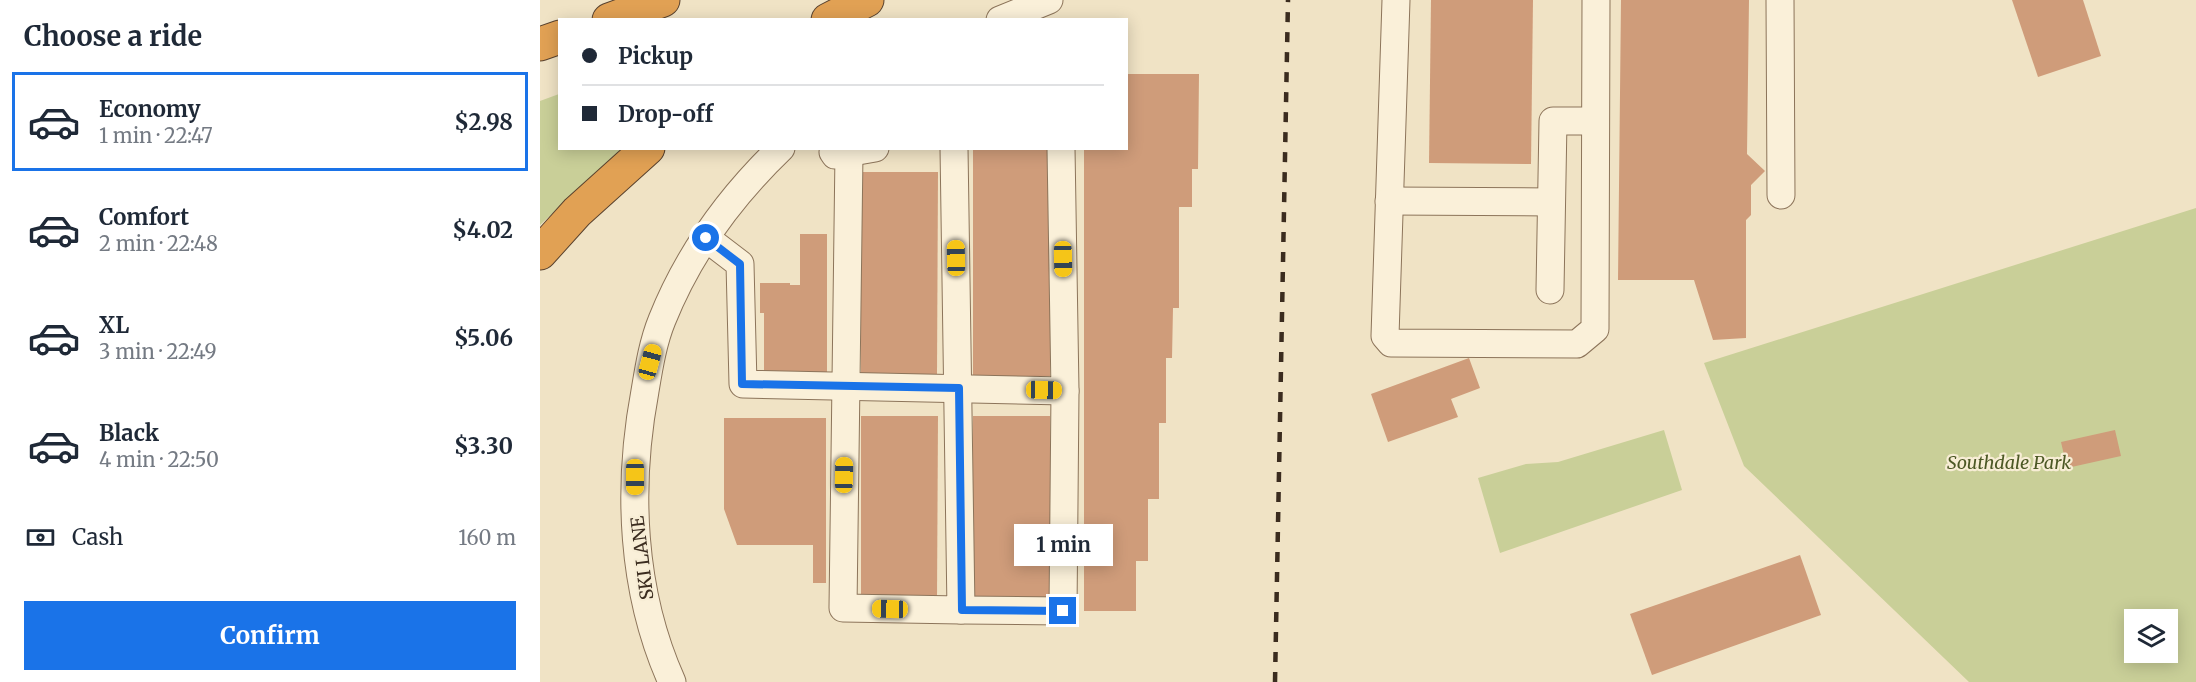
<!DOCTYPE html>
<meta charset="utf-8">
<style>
body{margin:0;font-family:Merriweather,serif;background:#f6f6f7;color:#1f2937;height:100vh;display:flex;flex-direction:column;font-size:22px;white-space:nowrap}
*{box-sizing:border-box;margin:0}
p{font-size:20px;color:#747a83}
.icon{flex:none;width:33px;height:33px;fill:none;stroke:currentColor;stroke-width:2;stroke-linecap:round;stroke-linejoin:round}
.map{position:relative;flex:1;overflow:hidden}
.sheet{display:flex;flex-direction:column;background:#fff;width:540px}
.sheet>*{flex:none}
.hud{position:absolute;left:18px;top:18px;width:570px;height:132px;border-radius:0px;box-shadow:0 3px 15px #0003;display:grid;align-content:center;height:132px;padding:0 24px;background:#fff}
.fabs{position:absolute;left:1584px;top:609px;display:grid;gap:12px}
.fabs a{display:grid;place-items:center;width:54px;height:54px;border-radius:0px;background:#fff;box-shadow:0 3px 15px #0003;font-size:30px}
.end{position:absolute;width:27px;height:27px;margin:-14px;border:8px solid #1a73e8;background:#fff;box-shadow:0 0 0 3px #fff}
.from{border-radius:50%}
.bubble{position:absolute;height:42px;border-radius:0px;background:#fff;box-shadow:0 3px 15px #0003;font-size:20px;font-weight:700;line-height:42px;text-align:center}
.car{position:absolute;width:18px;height:36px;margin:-18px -9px;border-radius:8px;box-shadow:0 0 4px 2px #0007;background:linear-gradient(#f5c518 24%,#345 0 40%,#f5c518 0 76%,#345 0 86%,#f5c518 0)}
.hud b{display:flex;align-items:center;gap:21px;height:57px;font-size:22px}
.hud b+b{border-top:2px solid #e0e1e3}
.hud i{width:15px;height:15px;background:#1f2937}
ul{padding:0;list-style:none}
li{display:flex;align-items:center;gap:18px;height:99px;margin:0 12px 9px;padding:0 12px;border:3px solid transparent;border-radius:0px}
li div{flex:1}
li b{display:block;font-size:22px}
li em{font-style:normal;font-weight:700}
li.active{border-color:#1a73e8}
li>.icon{width:54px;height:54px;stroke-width:1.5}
h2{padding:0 24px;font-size:27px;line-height:72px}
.pay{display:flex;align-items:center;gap:15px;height:66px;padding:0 24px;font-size:22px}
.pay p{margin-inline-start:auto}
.button{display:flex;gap:12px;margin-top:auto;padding:12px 24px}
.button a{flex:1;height:69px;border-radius:0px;background:#1a73e8;color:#fff;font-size:24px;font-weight:700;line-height:69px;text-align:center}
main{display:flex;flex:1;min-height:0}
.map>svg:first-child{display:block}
.green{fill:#c9cf98;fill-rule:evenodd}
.building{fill:#cf9c7a}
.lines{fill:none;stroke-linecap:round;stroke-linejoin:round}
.minor-casing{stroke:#8c745a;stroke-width:29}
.highway-casing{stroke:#59422e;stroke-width:35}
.minor{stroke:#faf0d9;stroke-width:27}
.highway{stroke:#e1a154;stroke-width:33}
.rail{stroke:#3b2c1f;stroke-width:4.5;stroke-dasharray:10 10;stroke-linecap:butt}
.route{stroke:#1a73e8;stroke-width:8}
.labels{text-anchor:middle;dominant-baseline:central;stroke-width:4.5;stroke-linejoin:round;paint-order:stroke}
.park-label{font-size:18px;font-style:italic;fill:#4c5825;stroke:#f7edd5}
.street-label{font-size:18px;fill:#3b2c1f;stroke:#f7edd5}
</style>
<main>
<section class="sheet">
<h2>Choose a ride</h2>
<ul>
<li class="active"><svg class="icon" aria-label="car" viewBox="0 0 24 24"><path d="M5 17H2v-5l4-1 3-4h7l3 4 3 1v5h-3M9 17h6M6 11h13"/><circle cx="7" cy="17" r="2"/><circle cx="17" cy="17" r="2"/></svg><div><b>Economy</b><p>1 min · 22:47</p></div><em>$2.98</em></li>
<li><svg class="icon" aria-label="car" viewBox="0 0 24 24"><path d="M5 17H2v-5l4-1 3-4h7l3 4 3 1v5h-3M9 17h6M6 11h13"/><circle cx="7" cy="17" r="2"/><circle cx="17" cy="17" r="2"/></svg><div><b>Comfort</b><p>2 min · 22:48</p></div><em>$4.02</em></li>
<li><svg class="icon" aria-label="car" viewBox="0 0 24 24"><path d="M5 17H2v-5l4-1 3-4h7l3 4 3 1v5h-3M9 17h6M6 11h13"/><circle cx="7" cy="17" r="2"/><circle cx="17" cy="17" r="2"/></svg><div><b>XL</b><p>3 min · 22:49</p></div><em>$5.06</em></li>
<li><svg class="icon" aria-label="car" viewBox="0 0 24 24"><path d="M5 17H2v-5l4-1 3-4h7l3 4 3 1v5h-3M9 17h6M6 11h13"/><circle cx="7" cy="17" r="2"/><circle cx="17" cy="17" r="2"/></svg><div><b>Black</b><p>4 min · 22:50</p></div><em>$3.30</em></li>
</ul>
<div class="pay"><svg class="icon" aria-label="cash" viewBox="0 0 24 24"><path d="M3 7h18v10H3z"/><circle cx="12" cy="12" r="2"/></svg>Cash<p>160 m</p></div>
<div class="button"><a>Confirm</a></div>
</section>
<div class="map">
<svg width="1656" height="682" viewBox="0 0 1656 682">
<rect width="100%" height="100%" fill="#f0e3c5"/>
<g class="green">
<path d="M19,94L20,148L81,149L0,225V101Z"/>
<path d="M1656,208V682H1429L1204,466L1164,363ZM1594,620H1628V652H1594Z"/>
<path d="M1124,430L1142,490L960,553L938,478L986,464L1018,462Z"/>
</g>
<g class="building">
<path d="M891,0H993L991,164L889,163Z"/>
<path d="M1081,0H1209L1207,154L1225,171L1211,185V215L1206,220V338L1173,340L1154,280H1078Z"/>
<path d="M1472,0H1543L1561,56L1498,77Z"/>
<path d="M586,74H659L658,169H652V207H639V308H633L632,358H626V423H619V499H608V561H596V611H544V148H586Z"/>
<rect x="433" y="148" width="77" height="228"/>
<path d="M321,172H398L397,376H321Z"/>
<path d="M260,234H287V374H224V313H220V283H250V285H260Z"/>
<path d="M929,358L940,388L911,399L918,417L848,442L831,394Z"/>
<path d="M321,416H398L397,599H321Z"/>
<path d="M433,416H510V599H432Z"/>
<path d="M184,418H286V583H273V545H197L184,509Z"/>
<path d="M1575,430L1581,456L1527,468L1521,442Z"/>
<path d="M1260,555L1281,615L1112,675L1090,614Z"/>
</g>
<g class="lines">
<defs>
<g id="minor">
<path d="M856,0L845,336L851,343L1037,344L1055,329L1056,0"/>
<path d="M1240,0L1241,195"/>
<path d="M460,20L509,0"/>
<path d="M293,152L295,155L335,148"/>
<path d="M309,153L303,608L421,610L414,148"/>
<path d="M849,201L1011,202"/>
<path d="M166,238L200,264L203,384L525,391L521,148"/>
<path d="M1010,290L1013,121H1055"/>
<path d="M421,610L523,611L525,391"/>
<path d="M132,682C91,591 87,487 105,391C109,367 113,342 122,320C148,255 191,196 241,148"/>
</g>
<g id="highway">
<path d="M69,20L123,0"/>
<path d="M288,20L327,0"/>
<path d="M0,44L20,37"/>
<path d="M0,253L37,212L108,148"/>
</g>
</defs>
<use href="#minor" class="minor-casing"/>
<use href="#highway" class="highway-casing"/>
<use href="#minor" class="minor"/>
<use href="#highway" class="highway"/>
<path class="rail" d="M735,682L748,0"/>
</g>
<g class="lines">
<path class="route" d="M166,238L200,264L202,384L419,388L422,610L523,611"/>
</g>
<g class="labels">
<g class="park-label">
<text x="1469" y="462">Southdale Park</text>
</g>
<g class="street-label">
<text transform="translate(102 558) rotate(-97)">SKI LANE</text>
</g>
</g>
</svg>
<div class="fabs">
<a><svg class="icon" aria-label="layers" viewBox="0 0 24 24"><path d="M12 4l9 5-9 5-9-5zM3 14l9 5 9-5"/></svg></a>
</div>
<i class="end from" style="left:166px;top:238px"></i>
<i class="end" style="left:523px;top:611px"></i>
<div class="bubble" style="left:474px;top:524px;width:99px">1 min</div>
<i class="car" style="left:416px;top:258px;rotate:359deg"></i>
<i class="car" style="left:523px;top:259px;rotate:179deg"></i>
<i class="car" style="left:110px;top:362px;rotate:15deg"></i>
<i class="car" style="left:504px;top:390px;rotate:91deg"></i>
<i class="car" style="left:304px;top:475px;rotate:1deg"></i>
<i class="car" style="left:95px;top:477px;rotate:180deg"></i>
<i class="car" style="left:350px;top:609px;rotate:271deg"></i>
<div class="hud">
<b><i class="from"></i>Pickup</b>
<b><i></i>Drop-off</b>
</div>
</div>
</main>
